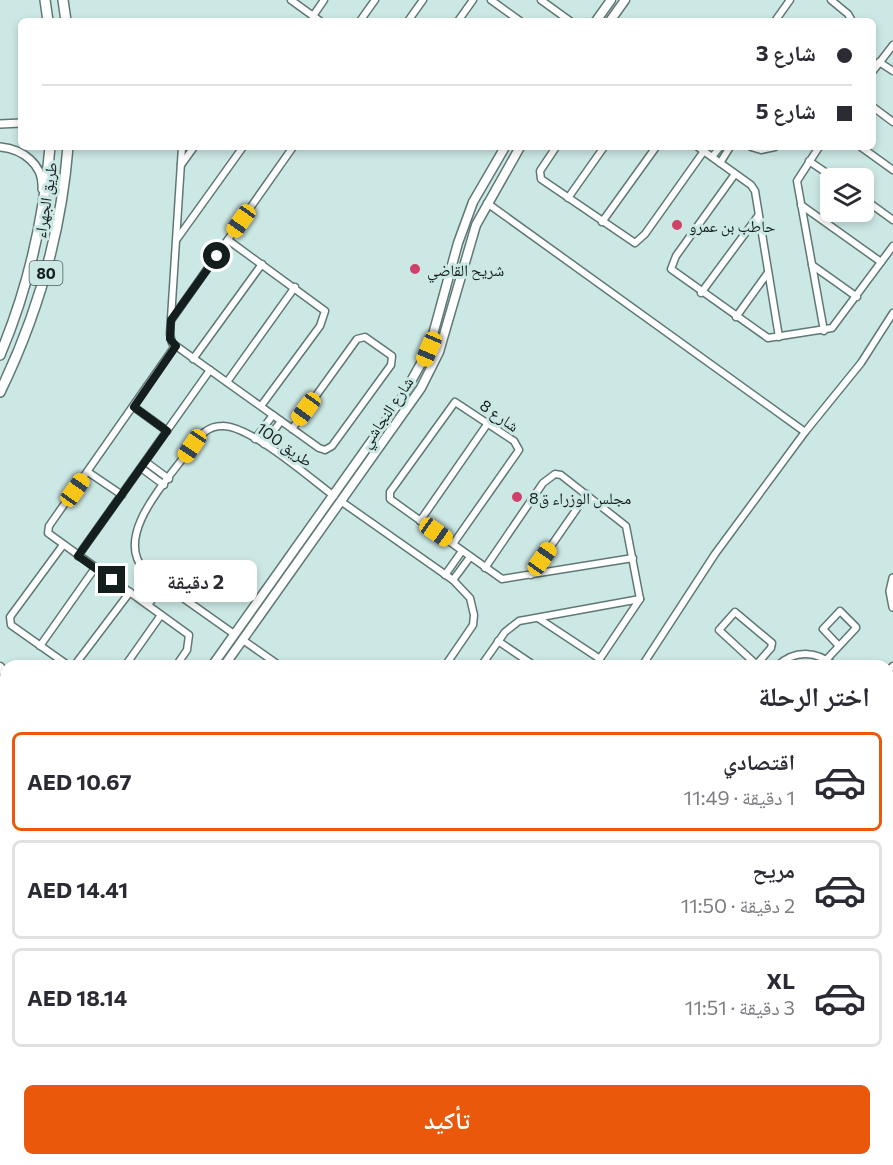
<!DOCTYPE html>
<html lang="ar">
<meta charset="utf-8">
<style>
body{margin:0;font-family:Commissioner,"Noto Naskh Arabic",sans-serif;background:#f7f7f7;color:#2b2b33;direction:rtl;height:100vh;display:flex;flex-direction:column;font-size:22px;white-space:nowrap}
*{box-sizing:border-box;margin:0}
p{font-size:20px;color:#7c7c81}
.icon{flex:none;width:33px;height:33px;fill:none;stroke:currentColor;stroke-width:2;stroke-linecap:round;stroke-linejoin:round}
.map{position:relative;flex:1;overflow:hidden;direction:ltr}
.drawer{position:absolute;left:0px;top:660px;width:894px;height:506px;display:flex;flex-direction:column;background:#fff;border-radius:18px 18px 0 0;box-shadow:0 3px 9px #0003;direction:rtl}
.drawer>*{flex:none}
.top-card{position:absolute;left:18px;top:18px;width:858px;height:132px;border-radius:9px;box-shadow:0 3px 9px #0003;direction:rtl;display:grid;align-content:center;height:132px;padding:0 24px;background:#fff}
.controls{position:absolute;left:820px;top:168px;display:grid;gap:12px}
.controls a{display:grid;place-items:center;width:54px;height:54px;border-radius:9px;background:#fff;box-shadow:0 3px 9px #0003;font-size:30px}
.end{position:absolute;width:27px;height:27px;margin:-14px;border:8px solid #141e1d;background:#fff;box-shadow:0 0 0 3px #fff}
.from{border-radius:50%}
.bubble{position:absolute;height:42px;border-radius:9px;background:#fff;box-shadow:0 3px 9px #0003;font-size:20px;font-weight:700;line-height:42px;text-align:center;direction:rtl}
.car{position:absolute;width:18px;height:36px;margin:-18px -9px;border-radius:8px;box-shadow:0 0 4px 2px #0007;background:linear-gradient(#f5c518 24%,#345 0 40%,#f5c518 0 76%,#345 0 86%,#f5c518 0)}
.top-card b{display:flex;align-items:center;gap:21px;height:57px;font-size:22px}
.top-card b+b{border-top:2px solid #e1e1e2}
.top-card i{width:15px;height:15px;background:#2b2b33}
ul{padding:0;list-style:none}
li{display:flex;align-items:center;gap:18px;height:99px;margin:0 12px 9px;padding:0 12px;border:3px solid #e1e1e2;border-radius:9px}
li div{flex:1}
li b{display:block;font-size:22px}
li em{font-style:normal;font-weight:700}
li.active{border-color:#ea580c}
li>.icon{width:54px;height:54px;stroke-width:1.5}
h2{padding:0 24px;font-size:27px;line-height:72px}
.primary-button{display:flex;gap:12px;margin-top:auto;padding:12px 24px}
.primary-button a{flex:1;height:69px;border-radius:9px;background:#ea580c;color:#fff;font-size:24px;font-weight:700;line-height:69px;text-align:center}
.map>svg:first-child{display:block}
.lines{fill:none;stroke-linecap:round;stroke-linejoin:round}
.minor-casing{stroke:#5f7875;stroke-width:9}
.tertiary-casing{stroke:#5f7875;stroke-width:10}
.secondary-casing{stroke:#5f7875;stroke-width:11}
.trunk-casing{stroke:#5f7875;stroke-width:12}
.minor{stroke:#fff;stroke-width:6}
.tertiary{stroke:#fff;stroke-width:7}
.secondary{stroke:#fff;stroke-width:8}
.trunk{stroke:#fff;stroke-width:9}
.route{stroke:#141e1d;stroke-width:8}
.poi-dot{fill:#d0416a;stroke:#cce8e5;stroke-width:2}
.labels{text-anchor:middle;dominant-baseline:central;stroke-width:6;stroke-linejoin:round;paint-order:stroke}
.shield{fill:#cce8e5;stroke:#4b5b59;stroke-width:1.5}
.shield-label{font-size:15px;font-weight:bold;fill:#141e1d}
.street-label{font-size:16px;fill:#141e1d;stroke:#cce8e5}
.poi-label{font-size:16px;fill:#141e1d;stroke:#cce8e5;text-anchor:start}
</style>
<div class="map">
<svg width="893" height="1165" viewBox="0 0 893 1165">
<rect width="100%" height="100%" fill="#cce8e5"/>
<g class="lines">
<defs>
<g id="minor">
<path d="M291,0L320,21"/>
<path d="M491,0L520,21"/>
<path d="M541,0L570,21"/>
<path d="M831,0L848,14L852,21"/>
<path d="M313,16L324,0"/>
<path d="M360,21L375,0"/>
<path d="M408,21L423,0"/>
<path d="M458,21L473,0"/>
<path d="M775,21L790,0"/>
<path d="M879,62L893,71"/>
<path d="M873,71L893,45"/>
<path d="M873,107L893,122"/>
<path d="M182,147L170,334L172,343L319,448L325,450L332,446L391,365L392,356L365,337L357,339L292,429"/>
<path d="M556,147L540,171L541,179L635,243L645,234L704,151"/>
<path d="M698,147L751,185L755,191L779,337"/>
<path d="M751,147L761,150L775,147"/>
<path d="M819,147L797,181L824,331"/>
<path d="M861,147L893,170"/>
<path d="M712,157L720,147"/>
<path d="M809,161L834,178"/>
<path d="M720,163L730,147"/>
<path d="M181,165L194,147"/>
<path d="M735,174L676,256L671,269L768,338L832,328L893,246"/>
<path d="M568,198L604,147"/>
<path d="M864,199L893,220"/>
<path d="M487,203L805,432"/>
<path d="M801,205L881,262"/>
<path d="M602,222L656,147"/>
<path d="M177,239L243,147"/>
<path d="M228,240L325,311L320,326L261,406"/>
<path d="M812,265L857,297"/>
<path d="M701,293L758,216"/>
<path d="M736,317L767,274"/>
<path d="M172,319L293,147"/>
<path d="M175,346L49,526L48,533L189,635L187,650L176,666"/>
<path d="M193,359L262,264"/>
<path d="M227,382L295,287"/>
<path d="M134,407L167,431"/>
<path d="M255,439L273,415"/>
<path d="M264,444L281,421"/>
<path d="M146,462L169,479"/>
<path d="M141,468L164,485"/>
<path d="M88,472L122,495"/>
<path d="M342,502L453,580L470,598L474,615L473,625L445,666"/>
<path d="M420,521L488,423"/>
<path d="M453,544L519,450L514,441L455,402L390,492V499L502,579L633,558"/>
<path d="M63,545L10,617L11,625L69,666H74L130,592"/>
<path d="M78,556L210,370"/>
<path d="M485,568L543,483L555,474L561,475L626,526L640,599"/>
<path d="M445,575L462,551"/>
<path d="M531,575L587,494"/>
<path d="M453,580L470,557"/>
<path d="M141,600L156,580"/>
<path d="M148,605L163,584"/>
<path d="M538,618L600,659"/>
<path d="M234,634L145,571C111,535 171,477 192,446C200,435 208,426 222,426C250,425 311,479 334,496"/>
<path d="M243,640L280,666"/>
<path d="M498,641L535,666"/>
<path d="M40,646L95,568"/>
<path d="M827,659L856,628V627L840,611L823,629L839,646"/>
<path d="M756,665L771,648L772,643L735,612L719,630L758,666"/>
<path d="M125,666L161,615"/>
<path d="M481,666L505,632L519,621L640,599"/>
<path d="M595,666L640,599"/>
<path d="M642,666L715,554L805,432L861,363L893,313"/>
<path d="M777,666C795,649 817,651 835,666"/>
<path d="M888,671L893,666"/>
<path d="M888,692L893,696"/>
<path d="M888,708L893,702"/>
<path d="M888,715L893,719"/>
<path d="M888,763L893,757"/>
<path d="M888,786L893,781"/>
<path d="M888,797L893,802"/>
<path d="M0,853L6,847"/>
<path d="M0,898L6,903"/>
<path d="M888,993L893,984"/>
<path d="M888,1010L893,1014"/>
<path d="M0,1030L6,1024"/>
<path d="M888,1034L893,1028"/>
<path d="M888,1045L893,1050"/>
<path d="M0,1125L6,1130"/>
<path d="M39,1160L45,1165"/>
<path d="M55,1160L61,1165"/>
<path d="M202,1160L208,1165"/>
<path d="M468,1160L474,1165"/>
<path d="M542,1160L548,1165"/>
<path d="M666,1160L669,1165"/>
<path d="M725,1160L727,1165"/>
<path d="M754,1160L760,1165"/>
<path d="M825,1160L831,1165"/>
<path d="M89,1165L93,1160"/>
<path d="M418,1165L422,1160"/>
<path d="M427,1165L432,1160"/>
<path d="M695,1165L699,1160"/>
<path d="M732,1165L738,1160"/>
<path d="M802,1165L806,1160"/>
</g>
<g id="tertiary">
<path d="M0,124L21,123"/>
<path d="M0,147C23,149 44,165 42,189"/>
<path d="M893,578L890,591L893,607"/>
<path d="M336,1165L341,1160"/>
<path d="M351,1165L356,1160"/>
</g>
<g id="secondary">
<path d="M596,21L611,0"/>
<path d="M610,21L625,0"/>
<path d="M212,666L400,401L429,349L458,243L473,202L505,147"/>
<path d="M224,666L421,388L439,352L476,225L520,147"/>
<path d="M0,667L6,674"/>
<path d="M0,685L6,692"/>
<path d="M565,1160L571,1165"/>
<path d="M581,1160L587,1165"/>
</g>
<g id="trunk">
<path d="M45,0L48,21"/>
<path d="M63,0L66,21"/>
<path d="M0,355C28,289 44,217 50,147"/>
<path d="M0,392C38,314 61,233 68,147"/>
</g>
</defs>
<use href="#minor" class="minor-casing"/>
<use href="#tertiary" class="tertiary-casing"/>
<use href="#secondary" class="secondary-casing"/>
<use href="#trunk" class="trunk-casing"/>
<use href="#minor" class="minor"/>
<use href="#tertiary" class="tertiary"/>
<use href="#secondary" class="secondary"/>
<use href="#trunk" class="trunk"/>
</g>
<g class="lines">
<path class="route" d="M112,580L78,556L167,431L134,407L176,346L170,339L171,320L217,256"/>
</g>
<g class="poi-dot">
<circle cx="677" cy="225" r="6"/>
<circle cx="415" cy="269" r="6"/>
<circle cx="517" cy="497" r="6"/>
</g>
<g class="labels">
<rect class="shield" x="29.5" y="261" width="33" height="24" rx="4.5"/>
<g class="shield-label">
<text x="46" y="273">80</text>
</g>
<g class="street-label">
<text transform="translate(45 200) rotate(-81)">طريق الجهراء</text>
<text transform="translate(386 412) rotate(-56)">شارع النجاشي</text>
<text transform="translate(500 415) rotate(35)">شارع 8</text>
<text transform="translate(285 444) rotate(35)">طريق 100</text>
</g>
<g class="poi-label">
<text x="689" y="225">حاطب بن عمرو</text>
<text x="427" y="269">شريح القاضي</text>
<text x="529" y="497">مجلس الوزراء ق8</text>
</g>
</g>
</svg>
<div class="controls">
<a><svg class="icon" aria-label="layers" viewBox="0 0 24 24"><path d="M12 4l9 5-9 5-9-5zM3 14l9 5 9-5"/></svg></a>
</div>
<i class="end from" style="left:217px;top:256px"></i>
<i class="end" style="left:112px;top:580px"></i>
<div class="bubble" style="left:134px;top:560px;width:123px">2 دقيقة</div>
<i class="car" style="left:241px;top:221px;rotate:215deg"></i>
<i class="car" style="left:429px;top:349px;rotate:203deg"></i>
<i class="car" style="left:306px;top:409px;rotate:216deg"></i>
<i class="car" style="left:192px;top:446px;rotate:214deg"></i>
<i class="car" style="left:75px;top:490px;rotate:35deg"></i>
<i class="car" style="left:436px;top:532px;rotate:125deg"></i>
<i class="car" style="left:542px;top:559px;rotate:35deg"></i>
<div class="top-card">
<b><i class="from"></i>شارع 3</b>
<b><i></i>شارع 5</b>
</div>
<section class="drawer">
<h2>اختر الرحلة</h2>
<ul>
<li class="active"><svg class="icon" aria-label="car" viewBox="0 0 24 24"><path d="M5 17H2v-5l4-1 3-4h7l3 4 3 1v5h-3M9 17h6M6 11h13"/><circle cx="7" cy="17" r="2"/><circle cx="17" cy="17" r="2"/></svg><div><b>اقتصادي</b><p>1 دقيقة · 11:49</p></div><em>AED 10.67</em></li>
<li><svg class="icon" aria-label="car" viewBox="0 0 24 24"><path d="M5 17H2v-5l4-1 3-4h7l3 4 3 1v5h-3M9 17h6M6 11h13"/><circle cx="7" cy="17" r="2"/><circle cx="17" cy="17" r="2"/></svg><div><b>مريح</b><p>2 دقيقة · 11:50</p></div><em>AED 14.41</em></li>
<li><svg class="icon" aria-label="car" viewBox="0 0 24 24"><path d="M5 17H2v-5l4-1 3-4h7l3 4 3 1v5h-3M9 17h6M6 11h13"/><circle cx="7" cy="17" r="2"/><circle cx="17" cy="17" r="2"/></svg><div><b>XL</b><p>3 دقيقة · 11:51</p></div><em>AED 18.14</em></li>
</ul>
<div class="primary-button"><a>تأكيد</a></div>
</section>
</div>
